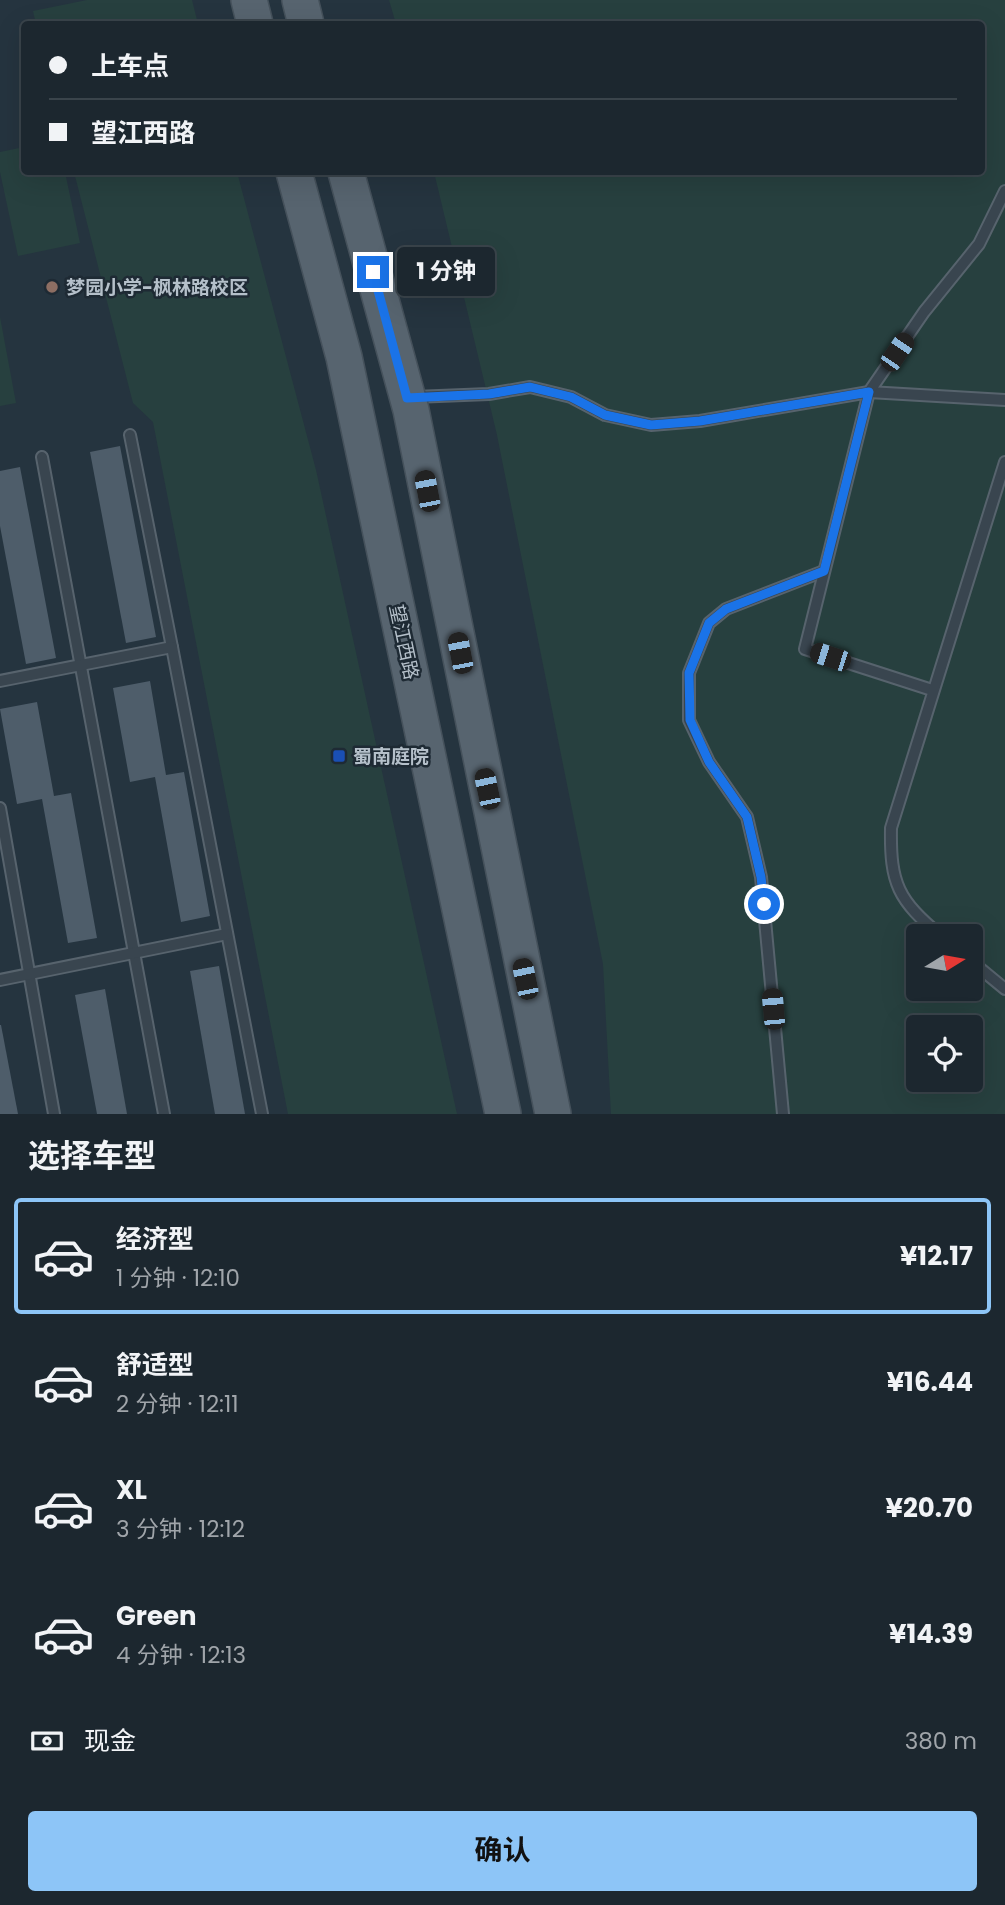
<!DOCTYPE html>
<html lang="zh">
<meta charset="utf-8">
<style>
body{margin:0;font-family:Poppins,"Noto Sans SC",sans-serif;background:#252f37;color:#f1f3f6;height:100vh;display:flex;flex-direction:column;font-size:26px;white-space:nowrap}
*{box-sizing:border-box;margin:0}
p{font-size:23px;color:#a0a5aa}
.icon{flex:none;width:38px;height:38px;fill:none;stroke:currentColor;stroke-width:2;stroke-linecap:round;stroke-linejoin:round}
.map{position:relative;height:1114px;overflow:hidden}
.side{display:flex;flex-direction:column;background:#1c272f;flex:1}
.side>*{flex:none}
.hud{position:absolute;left:21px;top:21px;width:964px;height:154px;border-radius:7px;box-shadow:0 7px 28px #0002,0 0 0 2px #3a444b;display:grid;align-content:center;height:154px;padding:0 28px;background:#1c272f}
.needle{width:46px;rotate:79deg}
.controls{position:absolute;left:906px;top:924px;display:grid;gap:14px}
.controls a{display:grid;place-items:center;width:77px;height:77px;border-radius:7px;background:#1c272f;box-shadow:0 7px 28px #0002,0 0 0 2px #3a444b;font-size:35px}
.end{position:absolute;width:32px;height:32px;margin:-16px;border:9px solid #1a73e8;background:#fff;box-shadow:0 0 0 4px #fff}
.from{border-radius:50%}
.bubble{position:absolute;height:49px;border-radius:7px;background:#1c272f;box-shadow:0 7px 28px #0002,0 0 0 2px #3a444b;font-size:23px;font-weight:700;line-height:49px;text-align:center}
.car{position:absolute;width:21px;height:42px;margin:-21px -10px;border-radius:9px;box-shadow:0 0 5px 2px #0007;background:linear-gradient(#222 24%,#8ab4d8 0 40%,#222 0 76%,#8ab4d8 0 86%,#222 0)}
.hud b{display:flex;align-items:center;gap:24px;height:66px;font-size:26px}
.hud b+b{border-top:2px solid #3a444b}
.hud i{width:18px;height:18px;background:#f1f3f6}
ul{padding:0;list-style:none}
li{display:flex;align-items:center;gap:21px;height:116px;margin:0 14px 10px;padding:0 14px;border:4px solid transparent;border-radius:7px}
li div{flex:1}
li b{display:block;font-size:26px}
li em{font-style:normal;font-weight:700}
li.current{border-color:#8dc5f7}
li>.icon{width:63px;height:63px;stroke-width:1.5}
h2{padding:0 28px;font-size:32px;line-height:84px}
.pay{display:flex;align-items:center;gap:18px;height:77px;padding:0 28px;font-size:26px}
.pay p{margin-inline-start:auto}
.action{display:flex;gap:14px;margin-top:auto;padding:14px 28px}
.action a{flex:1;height:80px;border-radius:7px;background:#8dc5f7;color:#111;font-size:28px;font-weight:700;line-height:80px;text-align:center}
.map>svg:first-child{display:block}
.green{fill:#27403f;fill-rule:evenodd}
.building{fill:#4e5d6a}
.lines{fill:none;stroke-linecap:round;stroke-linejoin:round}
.lane-casing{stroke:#57636d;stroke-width:14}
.primary-casing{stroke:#45515b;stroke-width:38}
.lane{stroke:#39454f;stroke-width:10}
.primary{stroke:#57646f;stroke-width:35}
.route{stroke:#1a73e8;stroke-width:9}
.education-dot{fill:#8d6e63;stroke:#1e2a34;stroke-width:2.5}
.transit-dot{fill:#1a4fb4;stroke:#1e2a34;stroke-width:2.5}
.labels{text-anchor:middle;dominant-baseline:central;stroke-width:5;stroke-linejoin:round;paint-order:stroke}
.poi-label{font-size:19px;font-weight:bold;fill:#b5c0ca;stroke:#1e2a34;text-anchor:start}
.street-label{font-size:19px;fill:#b5c0ca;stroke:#1e2a34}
</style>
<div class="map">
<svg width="1005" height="1114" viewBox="0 0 1005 1114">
<rect width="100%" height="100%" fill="#25343f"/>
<g class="green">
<path d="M87,0H192L198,24H36L33,11Z"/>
<path d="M389,0H1005V1114H611L603,964L497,435L434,172H982V24H396ZM919,936H971V989H919ZM919,1027H971V1080H919Z"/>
<path d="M24,147V172H65L80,243L18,256L0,172V152Z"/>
<path d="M74,172H237L316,470L457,1114H288L153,422L133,403Z"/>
<path d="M0,317L16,403L0,406Z"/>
</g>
<g class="building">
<path d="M120,446L156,637L126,643L90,452Z"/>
<path d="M20,467L56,658L26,664L0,526V471Z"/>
<path d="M150,681L166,775L184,772L210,916L181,922L155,777L130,782L113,688Z"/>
<path d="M37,702L54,796L71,793L97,938L68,943L42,799L17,804L0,709Z"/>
<path d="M219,966L245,1114H215L190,971Z"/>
<path d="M105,989L127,1114H97L75,995Z"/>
<path d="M0,1025H1L18,1114H0Z"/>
</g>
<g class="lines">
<defs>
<g id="lane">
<path d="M414,397L489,394L530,387L571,397L605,415L651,425L700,421L869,392L1005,400"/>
<path d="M130,435L172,647"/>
<path d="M42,457L164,1114"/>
<path d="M0,681L172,647L262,1114"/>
<path d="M932,690L805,649L869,392L924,312L979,244L1005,191"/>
<path d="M0,808L54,1114"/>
<path d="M941,936C898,900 890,884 891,828L1005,462"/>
<path d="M971,961L1005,989"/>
<path d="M0,980L227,934"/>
<path d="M783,1114L761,877L747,817L709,762L689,720V673L709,623L726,609L824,571"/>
</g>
<g id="primary">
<path d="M249,0L255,24"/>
<path d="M300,0L306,24"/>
<path d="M294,172L344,357L503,1114"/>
<path d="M346,172L411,410L553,1114"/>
</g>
</defs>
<use href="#lane" class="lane-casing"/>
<use href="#primary" class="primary-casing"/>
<use href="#lane" class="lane"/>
<use href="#primary" class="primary"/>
</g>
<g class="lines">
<path class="route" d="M373,272L407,398L489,394L530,387L571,397L605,415L651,425L700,421L869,392L824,571L726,609L709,623L689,673L690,720L709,762L747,817L761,877L764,904"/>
</g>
<circle class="education-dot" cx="52" cy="287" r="7"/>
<rect class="transit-dot" x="332" y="749" width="14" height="14" rx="3.5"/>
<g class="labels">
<g class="poi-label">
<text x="66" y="287">梦园小学-枫林路校区</text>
<text x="353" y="756">蜀南庭院</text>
</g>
<g class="street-label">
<text transform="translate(404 642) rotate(78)">望江西路</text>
</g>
</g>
</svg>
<div class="controls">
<a><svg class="needle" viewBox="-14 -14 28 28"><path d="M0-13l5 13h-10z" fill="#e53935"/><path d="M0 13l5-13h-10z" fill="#a0a5aa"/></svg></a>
<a><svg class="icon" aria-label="locate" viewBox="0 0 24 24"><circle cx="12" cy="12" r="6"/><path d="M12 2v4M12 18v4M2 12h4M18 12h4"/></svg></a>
</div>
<i class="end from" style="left:764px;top:904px"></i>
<i class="end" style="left:373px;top:272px"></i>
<div class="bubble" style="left:397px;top:247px;width:98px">1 分钟</div>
<i class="car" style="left:897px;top:352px;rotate:34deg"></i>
<i class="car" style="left:427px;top:491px;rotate:349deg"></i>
<i class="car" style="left:460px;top:653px;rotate:349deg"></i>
<i class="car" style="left:830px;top:657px;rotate:288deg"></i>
<i class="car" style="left:487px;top:789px;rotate:348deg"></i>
<i class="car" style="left:525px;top:979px;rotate:348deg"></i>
<i class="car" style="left:773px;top:1009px;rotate:355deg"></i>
<div class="hud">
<b><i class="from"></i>上车点</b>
<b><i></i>望江西路</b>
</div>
</div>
<section class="side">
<h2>选择车型</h2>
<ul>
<li class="current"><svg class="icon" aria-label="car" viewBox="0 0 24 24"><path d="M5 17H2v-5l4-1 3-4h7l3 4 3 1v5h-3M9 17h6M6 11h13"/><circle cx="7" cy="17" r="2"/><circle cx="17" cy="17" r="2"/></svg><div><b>经济型</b><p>1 分钟 · 12:10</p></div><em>¥12.17</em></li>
<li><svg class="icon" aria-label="car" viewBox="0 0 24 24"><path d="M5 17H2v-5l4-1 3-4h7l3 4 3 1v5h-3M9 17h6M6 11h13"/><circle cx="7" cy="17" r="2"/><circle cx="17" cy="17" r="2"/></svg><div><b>舒适型</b><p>2 分钟 · 12:11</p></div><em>¥16.44</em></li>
<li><svg class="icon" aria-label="car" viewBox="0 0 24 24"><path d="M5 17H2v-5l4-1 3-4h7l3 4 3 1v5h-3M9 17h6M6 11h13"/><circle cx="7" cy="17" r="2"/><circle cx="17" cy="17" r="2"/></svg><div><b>XL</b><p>3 分钟 · 12:12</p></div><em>¥20.70</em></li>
<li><svg class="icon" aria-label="car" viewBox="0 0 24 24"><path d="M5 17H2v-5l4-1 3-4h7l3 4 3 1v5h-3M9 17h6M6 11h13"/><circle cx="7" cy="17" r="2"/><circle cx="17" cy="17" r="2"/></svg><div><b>Green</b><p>4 分钟 · 12:13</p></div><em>¥14.39</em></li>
</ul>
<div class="pay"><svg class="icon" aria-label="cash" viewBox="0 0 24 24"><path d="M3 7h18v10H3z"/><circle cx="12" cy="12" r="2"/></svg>现金<p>380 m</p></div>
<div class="action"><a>确认</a></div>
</section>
